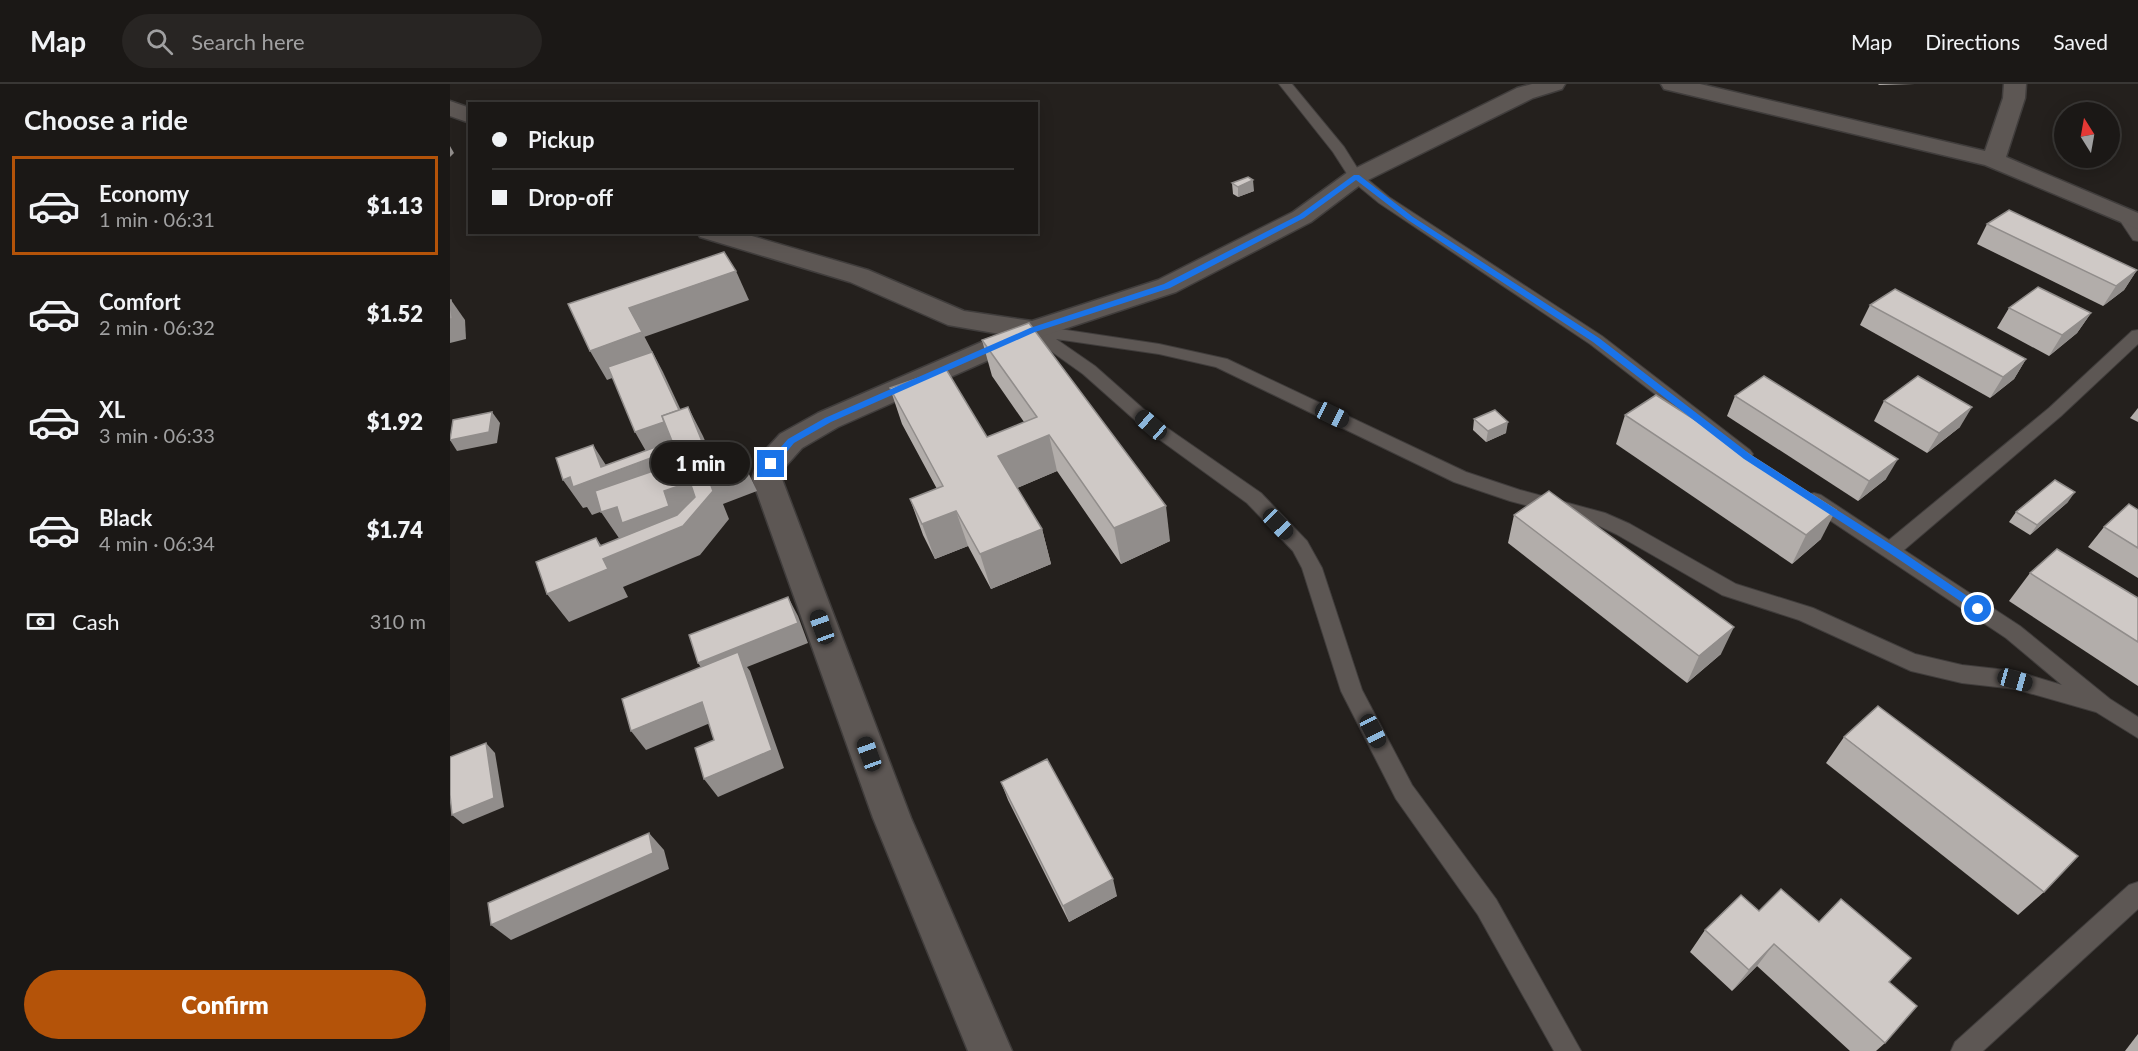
<!DOCTYPE html>
<meta charset="utf-8">
<style>
body{margin:0;font-family:Lato,sans-serif;background:#282523;color:#f1f3f6;height:100vh;display:flex;flex-direction:column;font-size:22px;white-space:nowrap}
*{box-sizing:border-box;margin:0}
p{font-size:20px;color:#a0a0a1}
.icon{flex:none;width:33px;height:33px;fill:none;stroke:currentColor;stroke-width:2;stroke-linecap:round;stroke-linejoin:round}
.map{position:relative;flex:1;overflow:hidden}
.side{display:flex;flex-direction:column;background:#1b1816;width:450px}
.side>*{flex:none}
.hud{position:absolute;left:18px;top:18px;width:570px;height:132px;border-radius:0px;box-shadow:0 3px 15px #0003,0 0 0 2px #393735;display:grid;align-content:center;height:132px;padding:0 24px;background:#1b1816}
.needle{width:39px;rotate:349deg}
.fabs{position:absolute;left:1604px;top:18px;display:grid;gap:12px}
.fabs a{display:grid;place-items:center;width:66px;height:66px;border-radius:50%;background:#1b1816;box-shadow:0 3px 15px #0003,0 0 0 2px #393735;font-size:30px}
.end{position:absolute;width:27px;height:27px;margin:-14px;border:8px solid #1a73e8;background:#fff;box-shadow:0 0 0 3px #fff}
.from{border-radius:50%}
.bubble{position:absolute;height:42px;border-radius:21px;background:#1b1816;box-shadow:0 3px 15px #0003,0 0 0 2px #393735;font-size:20px;font-weight:800;line-height:42px;text-align:center}
.car{position:absolute;width:18px;height:36px;margin:-18px -9px;border-radius:8px;box-shadow:0 0 4px 2px #0007;background:linear-gradient(#222 24%,#8ab4d8 0 40%,#222 0 76%,#8ab4d8 0 86%,#222 0)}
.hud b{display:flex;align-items:center;gap:21px;height:57px;font-size:22px}
.hud b+b{border-top:2px solid #393735}
.hud i{width:15px;height:15px;background:#f1f3f6}
ul{padding:0;list-style:none}
li{display:flex;align-items:center;gap:18px;height:99px;margin:0 12px 9px;padding:0 12px;border:3px solid transparent;border-radius:0px}
li div{flex:1}
li b{display:block;font-size:22px}
li em{font-style:normal;font-weight:800}
li.on{border-color:#b45309}
li>.icon{width:54px;height:54px;stroke-width:1.5}
h2{padding:0 24px;font-size:27px;line-height:72px}
.pay{display:flex;align-items:center;gap:15px;height:66px;padding:0 24px;font-size:22px}
.pay p{margin-inline-start:auto}
.action{display:flex;gap:12px;margin-top:auto;padding:12px 24px}
.action a{flex:1;height:69px;border-radius:36px;background:#b45309;color:#fff;font-size:24px;font-weight:800;line-height:69px;text-align:center}
header{display:flex;align-items:center;gap:36px;box-sizing:border-box;height:84px;padding:0 30px;background:#1b1816;border-bottom:2px solid #393735}
header strong{font-size:28px}
nav{display:flex;gap:33px;margin-inline-start:auto;font-size:21px}
.search{width:420px;height:54px;background:#282523;display:flex;align-items:center;gap:15px;box-sizing:border-box;padding:0 21px;border-radius:33px;color:#a0a0a1;font-size:22px}
main{display:flex;flex:1;min-height:0}
.map>svg:first-child{display:block}
.lines{fill:none;stroke-linecap:round;stroke-linejoin:round}
.lane-casing{stroke:#403d3c;stroke-width:2}
.street-casing{stroke:#403d3c;stroke-width:3}
.lane{fill:#5d5754;fill-rule:evenodd}
.street{fill:#5d5754;fill-rule:evenodd}
.wall{fill:#b2adaa}
.shaded-wall{fill:#918d8b}
.building{fill:#cfc9c6;stroke:#918d8b;stroke-width:1.5}
.route{fill:#1a73e8}
</style>
<header>
<strong>Map</strong>
<div class="search"><svg class="icon" aria-label="search" viewBox="0 0 24 24"><circle cx="10" cy="10" r="6"/><path d="M15 15l6 6"/></svg>Search here</div>
<nav><a>Map</a><a>Directions</a><a>Saved</a></nav>
</header>
<main>
<section class="side">
<h2>Choose a ride</h2>
<ul>
<li class="on"><svg class="icon" aria-label="car" viewBox="0 0 24 24"><path d="M5 17H2v-5l4-1 3-4h7l3 4 3 1v5h-3M9 17h6M6 11h13"/><circle cx="7" cy="17" r="2"/><circle cx="17" cy="17" r="2"/></svg><div><b>Economy</b><p>1 min · 06:31</p></div><em>$1.13</em></li>
<li><svg class="icon" aria-label="car" viewBox="0 0 24 24"><path d="M5 17H2v-5l4-1 3-4h7l3 4 3 1v5h-3M9 17h6M6 11h13"/><circle cx="7" cy="17" r="2"/><circle cx="17" cy="17" r="2"/></svg><div><b>Comfort</b><p>2 min · 06:32</p></div><em>$1.52</em></li>
<li><svg class="icon" aria-label="car" viewBox="0 0 24 24"><path d="M5 17H2v-5l4-1 3-4h7l3 4 3 1v5h-3M9 17h6M6 11h13"/><circle cx="7" cy="17" r="2"/><circle cx="17" cy="17" r="2"/></svg><div><b>XL</b><p>3 min · 06:33</p></div><em>$1.92</em></li>
<li><svg class="icon" aria-label="car" viewBox="0 0 24 24"><path d="M5 17H2v-5l4-1 3-4h7l3 4 3 1v5h-3M9 17h6M6 11h13"/><circle cx="7" cy="17" r="2"/><circle cx="17" cy="17" r="2"/></svg><div><b>Black</b><p>4 min · 06:34</p></div><em>$1.74</em></li>
</ul>
<div class="pay"><svg class="icon" aria-label="cash" viewBox="0 0 24 24"><path d="M3 7h18v10H3z"/><circle cx="12" cy="12" r="2"/></svg>Cash<p>310 m</p></div>
<div class="action"><a>Confirm</a></div>
</section>
<div class="map">
<svg width="1688" height="967" viewBox="0 0 1688 967">
<rect width="100%" height="100%" fill="#24201d"/>
<g class="lines">
<defs>
<g id="lane">
<path d="M829,0H842L894,63L911,90L939,113L1152,252L1300,366L1303,370L1300,374L1294,376L1288,374L1140,260L929,119L901,96L883,68Z"/>
<path d="M1674,128L1679,129L1688,142V157L1683,156L1667,132Z"/>
<path d="M583,241L709,260L777,275L1016,388L1070,406L1155,429L1180,440L1286,500L1363,524L1465,570L1512,581L1565,587L1612,601L1556,554L1357,421L1355,416L1357,411L1364,409L1371,411L1439,456L1599,324L1682,247L1688,246V260L1611,332L1454,466L1570,542L1660,615L1688,633V654L1646,628L1565,605L1512,599L1461,587L1349,536L1272,511L1166,450L1143,439L1060,417L1004,398L766,283L709,270L606,255L645,282L707,337L811,409L857,457L872,484L912,606L962,701L1046,815L1131,967H1104L1028,831L946,715L891,607L852,484L843,467L797,419L695,345L633,290L577,250L575,246L577,242Z"/>
<path d="M1688,798V825L1533,967H1501L1505,958L1679,801Z"/>
</g>
<g id="street">
<path d="M1082,0H1115L1112,5L1083,14L914,98L861,138L726,208L593,252L388,343L352,364L335,383L332,395L461,734L562,967H518L423,734L302,395L310,372L330,350L368,329L550,250L498,241L400,198L250,153L247,148H288L418,186L514,227L582,237L708,196L843,128L898,88L1067,4Z"/>
<path d="M1211,0H1250L1535,67L1553,14L1554,0H1576L1575,14L1556,73L1688,129V145L1535,81L1214,5Z"/>
<path d="M0,17L20,24V39L0,32Z"/>
</g>
</defs>
<use href="#lane" class="lane-casing"/>
<use href="#street" class="street-casing"/>
<use href="#lane" class="lane"/>
<use href="#street" class="street"/>
</g>
<g class="wall">
<path d="M1428,0H1465L1429,1Z"/>
<path d="M782,99L804,107L788,113L783,110Z"/>
<path d="M1537,140L1687,186L1674,206L1653,222L1527,160Z"/>
<path d="M1420,221L1576,275L1564,295L1540,314L1410,241Z"/>
<path d="M1559,224L1641,229L1627,249L1599,272L1547,244Z"/>
<path d="M532,256L720,457L671,480L607,387L567,404L592,445L601,480L541,505L518,462L485,475L473,451L460,415L487,405L452,340L440,304L537,353L574,338L542,292Z"/>
<path d="M1285,312L1436,395L1408,417L1277,332Z"/>
<path d="M1434,317L1510,343L1477,369L1424,337Z"/>
<path d="M1688,324V338L1680,334Z"/>
<path d="M1175,331L1371,455L1342,480L1166,360Z"/>
<path d="M1024,335L1056,349L1036,358L1023,346Z"/>
<path d="M1618,418L1580,451L1559,438L1566,428Z"/>
<path d="M1688,426V494L1638,463L1654,443Z"/>
<path d="M1064,431L1271,570L1237,599L1058,459Z"/>
<path d="M1580,489L1688,514V602L1559,517Z"/>
<path d="M1394,653L1594,808L1568,831L1376,679Z"/>
<path d="M551,698L667,812L619,838L558,716Z"/>
<path d="M1309,827L1439,898L1435,959L1426,967H1400L1307,882L1282,907L1240,868L1255,846Z"/>
<path d="M1688,950V967H1675Z"/>
</g>
<g class="shaded-wall">
<path d="M0,62L4,69L0,73Z"/>
<path d="M803,96L804,107L788,113V103Z"/>
<path d="M1687,186L1674,206L1653,222L1666,202Z"/>
<path d="M286,187L299,216L194,253L179,224Z"/>
<path d="M1,216L15,236L16,255L0,259V235Z"/>
<path d="M1641,229L1627,249L1599,272L1612,251Z"/>
<path d="M192,248L213,288L243,352L197,369L185,348L207,277L157,296L140,267Z"/>
<path d="M1576,275L1564,295L1540,314L1553,293Z"/>
<path d="M238,323L253,352L268,387L288,367L307,407L273,420L279,435L250,471L173,503L178,513L119,538L97,510L153,475L146,454L159,472L171,457L151,428L214,407L215,404L142,431L137,423L133,424L113,396L151,383L143,361L161,389L225,365L257,391L260,377Z"/>
<path d="M1522,323L1510,343L1477,369L1489,349Z"/>
<path d="M42,328L50,339L47,359L7,367L0,356Z"/>
<path d="M1058,338L1056,349L1036,358L1038,347Z"/>
<path d="M599,351L607,387L558,408L548,372Z"/>
<path d="M1448,375L1436,395L1408,417L1419,397Z"/>
<path d="M1625,408L1618,418L1580,451L1587,441Z"/>
<path d="M716,422L720,457L671,480L664,444Z"/>
<path d="M1386,426L1371,455L1342,480L1356,451Z"/>
<path d="M506,427L518,462L485,475L472,440Z"/>
<path d="M592,445L601,480L541,505L530,470Z"/>
<path d="M338,513L348,532L358,559L297,583L300,587L334,684L268,713L254,695L322,666L261,598L248,579Z"/>
<path d="M1284,543L1271,570L1237,599L1249,572Z"/>
<path d="M252,618L265,637L196,666L181,647Z"/>
<path d="M36,659L45,669L54,723L13,740L2,731Z"/>
<path d="M199,749L214,766L219,785L61,856L41,841Z"/>
<path d="M663,795L667,812L619,838L613,822Z"/>
<path d="M1324,860L1307,882L1282,907L1299,886Z"/>
</g>
<g class="building">
<path d="M798,93L803,96L788,103L782,99Z"/>
<path d="M1559,126L1687,186L1666,202L1537,140Z"/>
<path d="M274,168L286,187L179,224L192,248L140,267L118,220Z"/>
<path d="M1588,203L1641,229L1612,251L1559,224Z"/>
<path d="M1445,205L1576,275L1553,293L1420,221Z"/>
<path d="M0,216H1L2,235H0Z"/>
<path d="M579,239L716,422L664,444L599,351L548,372L592,445L530,470L506,427L472,440L460,415L493,402L440,304L496,285L537,353L587,333L532,256Z"/>
<path d="M202,268L229,326L212,332L214,338L185,348L158,283Z"/>
<path d="M1314,292L1448,375L1419,397L1285,312Z"/>
<path d="M1468,292L1522,323L1489,349L1434,317Z"/>
<path d="M1206,311L1386,426L1356,451L1175,331Z"/>
<path d="M238,323L260,377L288,367L292,378L257,391L263,407L233,442L153,475L158,485L97,510L86,478L146,454L150,462L227,431L245,413L240,398L214,407L219,422L172,439L167,423L151,428L145,407L206,386L210,395L233,387L225,365L123,403L120,393L113,396L106,374L143,361L151,383L222,357L212,332Z"/>
<path d="M1045,326L1058,338L1038,347L1024,335Z"/>
<path d="M42,328L39,348L0,356L3,336Z"/>
<path d="M1605,396L1625,408L1587,441L1566,428Z"/>
<path d="M1099,407L1284,543L1249,572L1064,431Z"/>
<path d="M1679,420L1688,426V464L1654,443Z"/>
<path d="M1607,465L1688,514V558L1580,489Z"/>
<path d="M338,513L348,539L248,579L239,551Z"/>
<path d="M288,568L322,666L254,695L245,664L264,656L252,618L181,647L172,615Z"/>
<path d="M1428,622L1628,772L1594,808L1394,653Z"/>
<path d="M36,659L44,714L2,731L0,711V673Z"/>
<path d="M597,675L663,795L613,822L551,698Z"/>
<path d="M199,749L203,769L41,841L38,819Z"/>
<path d="M1331,805L1369,838L1391,815L1461,874L1439,898L1467,922L1435,959L1324,860L1299,886L1255,846L1291,811L1309,827Z"/>
</g>
<path class="route" d="M904,91H909L963,133L1149,254L1301,371L1445,463L1532,522V527H1525L1438,468L1294,375L1143,258L958,136L906,96L854,134L720,204L585,248L381,338L344,359L324,383L316,380L338,355L375,334L580,244L714,200L849,131Z"/>
</svg>
<div class="fabs">
<a><svg class="needle" viewBox="-14 -14 28 28"><path d="M0-13l5 13h-10z" fill="#e53935"/><path d="M0 13l5-13h-10z" fill="#a0a0a1"/></svg></a>
</div>
<i class="end from" style="left:1528px;top:525px"></i>
<i class="end" style="left:321px;top:380px"></i>
<div class="bubble" style="left:201px;top:358px;width:99px">1 min</div>
<i class="car" style="left:882px;top:331px;rotate:116deg"></i>
<i class="car" style="left:701px;top:341px;rotate:311deg"></i>
<i class="car" style="left:828px;top:440px;rotate:136deg"></i>
<i class="car" style="left:372px;top:543px;rotate:340deg"></i>
<i class="car" style="left:1565px;top:596px;rotate:106deg"></i>
<i class="car" style="left:923px;top:647px;rotate:153deg"></i>
<i class="car" style="left:419px;top:670px;rotate:340deg"></i>
<div class="hud">
<b><i class="from"></i>Pickup</b>
<b><i></i>Drop-off</b>
</div>
</div>
</main>
